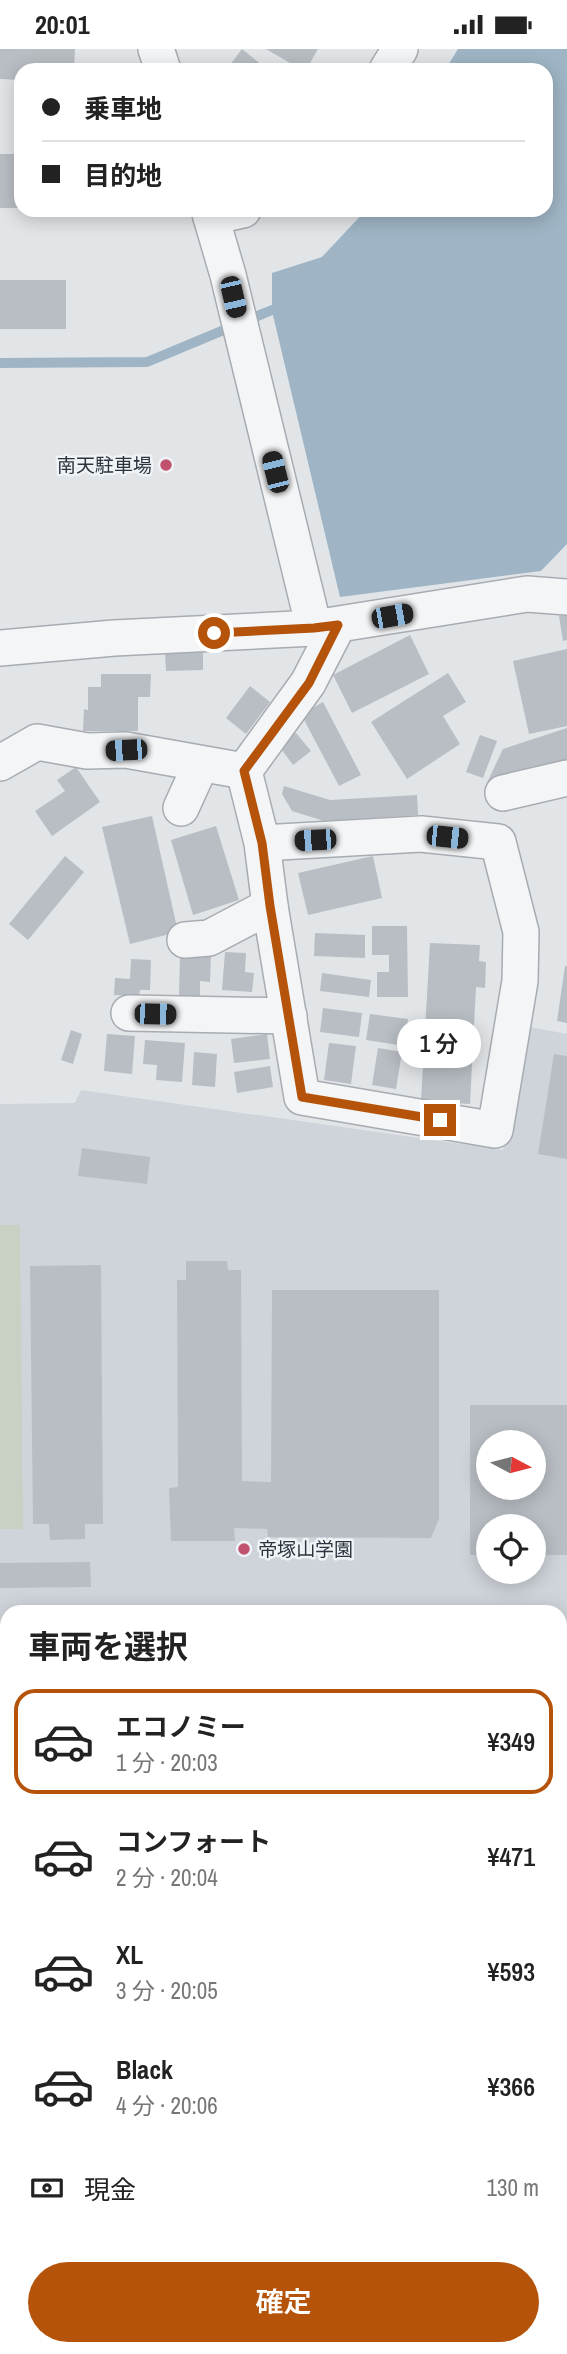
<!DOCTYPE html>
<html lang="ja">
<meta charset="utf-8">
<style>
body{margin:0;font-family:"Archivo Narrow","Noto Sans JP",sans-serif;background:#f6f6f6;color:#222;height:100vh;display:flex;flex-direction:column;font-size:26px;white-space:nowrap}
*{box-sizing:border-box;margin:0}
p{font-size:23px;color:#767676}
.icon{flex:none;width:38px;height:38px;fill:none;stroke:currentColor;stroke-width:2;stroke-linecap:round;stroke-linejoin:round}
.map{position:relative;flex:1;overflow:hidden}
.drawer{position:absolute;left:0px;top:1556px;width:567px;height:751px;display:flex;flex-direction:column;background:#fff;border-radius:21px 21px 0 0;box-shadow:0 4px 18px #0003}
.drawer>*{flex:none}
.top-card{position:absolute;left:14px;top:14px;width:539px;height:154px;border-radius:21px;box-shadow:0 4px 18px #0003;display:grid;align-content:center;height:154px;padding:0 28px;background:#fff}
.needle{width:46px;rotate:97deg}
.tools{position:absolute;left:476px;top:1381px;display:grid;gap:14px}
.tools a{display:grid;place-items:center;width:70px;height:70px;border-radius:50%;background:#fff;box-shadow:0 4px 18px #0003;font-size:35px}
.end{position:absolute;width:32px;height:32px;margin:-16px;border:9px solid #b45309;background:#fff;box-shadow:0 0 0 4px #fff}
.from{border-radius:50%}
.bubble{position:absolute;height:49px;border-radius:24px;background:#fff;box-shadow:0 4px 18px #0003;font-size:23px;font-weight:600;line-height:49px;text-align:center}
.car{position:absolute;width:21px;height:42px;margin:-21px -10px;border-radius:9px;box-shadow:0 0 5px 2px #0007;background:linear-gradient(#222 24%,#8ab4d8 0 40%,#222 0 76%,#8ab4d8 0 86%,#222 0)}
.top-card b{display:flex;align-items:center;gap:24px;height:66px;font-size:26px}
.top-card b+b{border-top:2px solid #e0e0e0}
.top-card i{width:18px;height:18px;background:#222}
ul{padding:0;list-style:none}
li{display:flex;align-items:center;gap:21px;height:105px;margin:0 14px 10px;padding:0 14px;border:4px solid transparent;border-radius:21px}
li div{flex:1}
li b{display:block;font-size:26px}
li em{font-style:normal;font-weight:600}
li.active{border-color:#b45309}
li>.icon{width:63px;height:63px;stroke-width:1.5}
h2{padding:0 28px;font-size:32px;line-height:84px}
.pay{display:flex;align-items:center;gap:18px;height:77px;padding:0 28px;font-size:26px}
.pay p{margin-inline-start:auto}
.action{display:flex;gap:14px;margin-top:auto;padding:14px 28px}
.action a{flex:1;height:80px;border-radius:42px;background:#b45309;color:#fff;font-size:28px;font-weight:600;line-height:80px;text-align:center}
.status{display:flex;justify-content:space-between;align-items:center;height:49px;padding:0 35px;background:#fff;direction:ltr}
.status svg{height:19px;fill:currentColor}
.map>svg:first-child{display:block}
.built{fill:#cfd4da;fill-rule:evenodd}
.green{fill:#c8d1c3}
.water{fill:#9fb5c5}
.lines{fill:none;stroke-linecap:round;stroke-linejoin:round}
.stream{stroke:#9fb5c5;stroke-width:10}
.building{fill:#b9bec4;fill-rule:evenodd}
.minor-casing{stroke:#a7acb2;stroke-width:38}
.tertiary-casing{stroke:#a7acb2;stroke-width:42}
.minor{stroke:#f3f5f7;stroke-width:35}
.tertiary{stroke:#f3f5f7;stroke-width:38}
.route{stroke:#b45309;stroke-width:9}
.poi-dot{fill:#c1526f;stroke:#f0f3f6;stroke-width:2.5}
.labels{text-anchor:middle;dominant-baseline:central;stroke-width:5;stroke-linejoin:round;paint-order:stroke}
.poi-label{font-size:19px;fill:#2b343e;stroke:#f0f3f6;text-anchor:end}
</style>
<div class="status"><b>20:01</b><svg viewBox="0 0 49 12"><path d="M0 12V9h3v3zM5 12V6h3v6zM10 12V3h3v9zM15 12V0h3v12zM26 1h20v11H26zM47 4h2v5h-2z"/></svg></div>
<div class="map">
<svg width="567" height="2305" viewBox="0 0 567 2305">
<rect width="100%" height="100%" fill="#e1e5e8"/>
<path class="built" d="M530,978L567,985V1973H560V1563H7V1977H0V1055L75,1054L81,1041L503,1101ZM488,1393H534V1438H488ZM488,1477H534V1522H488Z"/>
<path class="green" d="M0,1176H20L23,1480H0Z"/>
<path class="water" d="M458,0H567V495L541,522L340,548L272,262V224L322,208L366,161H546V21H445Z"/>
<g class="lines">
<path class="stream" d="M0,314L147,313L272,261"/>
</g>
<g class="building">
<path d="M0,0H75L74,21H21V31L0,30Z"/>
<path d="M242,0L268,21H226Z"/>
<path d="M266,0H318L306,21H302Z"/>
<rect x="0" y="105" width="21" height="54"/>
<rect x="0" y="231" width="66" height="49"/>
<path d="M567,566V591L563,592L559,567Z"/>
<path d="M410,586L429,625L352,664L333,626Z"/>
<path d="M567,600V677L529,685L513,612Z"/>
<path d="M203,602V621L166,622L165,603Z"/>
<path d="M448,624L466,653L443,667L460,695L407,730L371,673Z"/>
<path d="M101,625H151L150,648H138V682H83L84,660L88,661V638H101Z"/>
<path d="M250,637L270,653L246,685L226,669Z"/>
<path d="M323,653L361,726L339,737L301,665Z"/>
<path d="M567,679V714L484,740L503,700Z"/>
<path d="M296,684L311,702L293,716L279,697Z"/>
<path d="M480,686L497,692L483,729L466,723Z"/>
<path d="M76,718L100,753L52,787L35,762L65,742L57,731Z"/>
<path d="M284,737L330,751L417,746L418,766L324,772L292,762L282,745Z"/>
<path d="M152,767L178,883L130,895L102,778Z"/>
<path d="M216,777L239,851L193,866L171,791Z"/>
<path d="M65,807L84,823L28,891L9,875Z"/>
<path d="M373,807L382,849L308,866L298,824Z"/>
<path d="M372,877H407L408,948H377V923H389V906H372Z"/>
<path d="M315,884L365,886V909L314,907Z"/>
<path d="M430,894L480,896L479,912L486,913L485,939L476,938L470,1055L421,1052Z"/>
<path d="M225,903L246,904L245,923L254,924L252,943L222,941Z"/>
<path d="M180,906L211,907L210,933L200,932V948L179,947Z"/>
<path d="M131,910L151,911L150,941H140L139,947L114,946L115,929L130,930Z"/>
<path d="M565,917H567V974L557,972Z"/>
<path d="M322,924L371,931L369,948L320,942Z"/>
<path d="M323,959L362,964L359,988L320,983Z"/>
<path d="M370,965L408,970L405,997L366,991Z"/>
<path d="M71,981L82,985L73,1015L61,1011Z"/>
<path d="M107,985L135,987L132,1025L104,1022Z"/>
<path d="M267,985L270,1010L234,1014L231,990Z"/>
<path d="M145,991L185,994L182,1033L156,1031L157,1016L143,1015Z"/>
<path d="M329,994L356,997L351,1035L324,1031Z"/>
<path d="M378,999L402,1003L396,1040L372,1036Z"/>
<path d="M194,1003L217,1005L215,1038L192,1036Z"/>
<path d="M554,1005L567,1007V1110L538,1105Z"/>
<path d="M270,1017L273,1038L237,1044L234,1023Z"/>
<path d="M82,1099L150,1108L147,1135L78,1127Z"/>
<path d="M186,1212H227L228,1221H241L242,1432L271,1433L272,1241H439V1470L431,1489L268,1488L267,1480L234,1479L235,1492H171L169,1439L178,1438L177,1231H186Z"/>
<path d="M101,1216L103,1475H85V1490L50,1491L49,1475H33L30,1217Z"/>
<path d="M470,1356H567V1506H534V1477H488V1506H470ZM488,1393H534V1438H488Z"/>
<path d="M90,1513L91,1538L0,1539V1514Z"/>
<path d="M560,1795H562V1802H567V1935H560Z"/>
<path d="M560,2098H567V2294L560,2293Z"/>
<path d="M5,2101H7V2166L0,2165Z"/>
<path d="M6,2300H147L141,2305H10Z"/>
<path d="M149,2300H181L183,2301L178,2305H153Z"/>
</g>
<g class="lines">
<defs>
<g id="minor">
<path d="M156,0L163,21"/>
<path d="M387,21L400,0"/>
<path d="M209,161L228,226L314,579"/>
<path d="M211,168L243,161"/>
<path d="M0,599L114,589L314,579L527,545L567,548"/>
<path d="M0,714L37,693L87,702L126,701L244,722"/>
<path d="M503,744L567,729"/>
<path d="M181,759L201,715"/>
<path d="M262,794L421,785L498,793L521,883L520,932L495,1081L302,1048L270,857L262,794L244,722L308,634L338,576"/>
<path d="M185,891L209,889L270,857"/>
<path d="M129,964L289,967"/>
<path d="M0,2251L7,2245"/>
</g>
<g id="tertiary">
<path d="M0,2005H7"/>
<path d="M560,2011H567"/>
</g>
</defs>
<use href="#minor" class="minor-casing"/>
<use href="#tertiary" class="tertiary-casing"/>
<use href="#minor" class="minor"/>
<use href="#tertiary" class="tertiary"/>
</g>
<g class="lines">
<path class="route" d="M214,584L314,579L338,576L309,634L244,722L262,794L270,857L302,1048L440,1071"/>
</g>
<g class="poi-dot">
<circle cx="166" cy="416" r="7"/>
<circle cx="244" cy="1500" r="7"/>
</g>
<g class="labels">
<g class="poi-label">
<text x="152" y="416">南天駐車場</text>
<text x="258" y="1500" text-anchor="start">帝塚山学園</text>
</g>
</g>
</svg>
<div class="tools">
<a><svg class="needle" viewBox="-14 -14 28 28"><path d="M0-13l5 13h-10z" fill="#e53935"/><path d="M0 13l5-13h-10z" fill="#767676"/></svg></a>
<a><svg class="icon" aria-label="locate" viewBox="0 0 24 24"><circle cx="12" cy="12" r="6"/><path d="M12 2v4M12 18v4M2 12h4M18 12h4"/></svg></a>
</div>
<i class="end from" style="left:214px;top:584px"></i>
<i class="end" style="left:440px;top:1071px"></i>
<div class="bubble" style="left:397px;top:970px;width:84px">1 分</div>
<i class="car" style="left:233px;top:248px;rotate:167deg"></i>
<i class="car" style="left:275px;top:423px;rotate:346deg"></i>
<i class="car" style="left:392px;top:567px;rotate:80deg"></i>
<i class="car" style="left:126px;top:701px;rotate:267deg"></i>
<i class="car" style="left:447px;top:788px;rotate:96deg"></i>
<i class="car" style="left:315px;top:791px;rotate:267deg"></i>
<i class="car" style="left:155px;top:965px;rotate:91deg"></i>
<div class="top-card">
<b><i class="from"></i>乗車地</b>
<b><i></i>目的地</b>
</div>
<section class="drawer">
<h2>車両を選択</h2>
<ul>
<li class="active"><svg class="icon" aria-label="car" viewBox="0 0 24 24"><path d="M5 17H2v-5l4-1 3-4h7l3 4 3 1v5h-3M9 17h6M6 11h13"/><circle cx="7" cy="17" r="2"/><circle cx="17" cy="17" r="2"/></svg><div><b>エコノミー</b><p>1 分 · 20:03</p></div><em>¥349</em></li>
<li><svg class="icon" aria-label="car" viewBox="0 0 24 24"><path d="M5 17H2v-5l4-1 3-4h7l3 4 3 1v5h-3M9 17h6M6 11h13"/><circle cx="7" cy="17" r="2"/><circle cx="17" cy="17" r="2"/></svg><div><b>コンフォート</b><p>2 分 · 20:04</p></div><em>¥471</em></li>
<li><svg class="icon" aria-label="car" viewBox="0 0 24 24"><path d="M5 17H2v-5l4-1 3-4h7l3 4 3 1v5h-3M9 17h6M6 11h13"/><circle cx="7" cy="17" r="2"/><circle cx="17" cy="17" r="2"/></svg><div><b>XL</b><p>3 分 · 20:05</p></div><em>¥593</em></li>
<li><svg class="icon" aria-label="car" viewBox="0 0 24 24"><path d="M5 17H2v-5l4-1 3-4h7l3 4 3 1v5h-3M9 17h6M6 11h13"/><circle cx="7" cy="17" r="2"/><circle cx="17" cy="17" r="2"/></svg><div><b>Black</b><p>4 分 · 20:06</p></div><em>¥366</em></li>
</ul>
<div class="pay"><svg class="icon" aria-label="cash" viewBox="0 0 24 24"><path d="M3 7h18v10H3z"/><circle cx="12" cy="12" r="2"/></svg>現金<p>130 m</p></div>
<div class="action"><a>確定</a></div>
</section>
</div>
